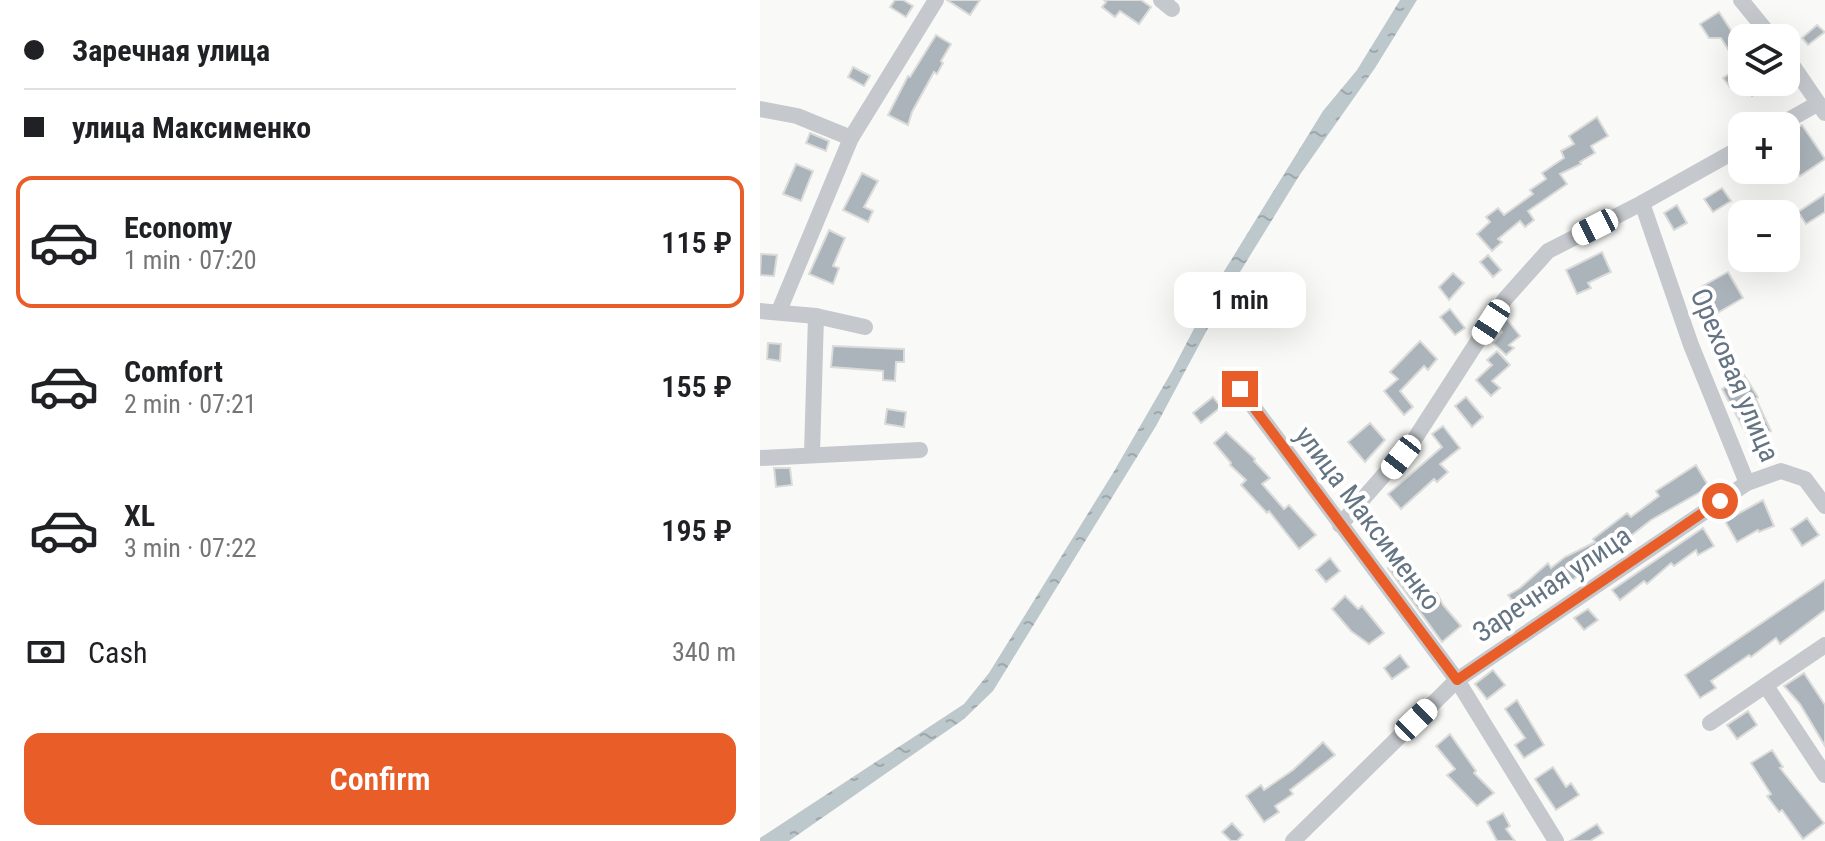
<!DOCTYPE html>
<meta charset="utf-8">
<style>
body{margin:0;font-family:"Roboto Condensed",sans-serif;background:#f6f6f6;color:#202124;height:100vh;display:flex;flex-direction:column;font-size:30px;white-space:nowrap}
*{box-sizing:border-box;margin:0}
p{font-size:26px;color:#757577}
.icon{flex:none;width:44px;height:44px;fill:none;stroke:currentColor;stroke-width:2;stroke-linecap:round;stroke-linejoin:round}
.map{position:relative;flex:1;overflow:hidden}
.panel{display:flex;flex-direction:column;background:#fff;width:760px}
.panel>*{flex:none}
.banner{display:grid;align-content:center;height:176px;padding:0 24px;background:#fff}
.controls{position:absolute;left:968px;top:24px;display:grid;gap:16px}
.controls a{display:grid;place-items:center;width:72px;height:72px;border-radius:16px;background:#fff;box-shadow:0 8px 32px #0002;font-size:40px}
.end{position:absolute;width:36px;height:36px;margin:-18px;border:10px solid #e95d28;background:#fff;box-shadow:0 0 0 4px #fff}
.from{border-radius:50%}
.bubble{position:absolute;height:56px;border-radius:16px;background:#fff;box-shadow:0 8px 32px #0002;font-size:26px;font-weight:600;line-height:56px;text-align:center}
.car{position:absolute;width:24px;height:48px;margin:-24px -12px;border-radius:10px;box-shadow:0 0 6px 2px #0007;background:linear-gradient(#fff 24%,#345 0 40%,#fff 0 76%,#345 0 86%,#fff 0)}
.banner b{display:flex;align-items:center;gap:28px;height:76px;font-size:30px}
.banner b+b{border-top:2px solid #e0e0e0}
.banner i{width:20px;height:20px;background:#202124}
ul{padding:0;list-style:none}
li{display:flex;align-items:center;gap:24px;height:132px;margin:0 16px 12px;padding:0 8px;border:4px solid transparent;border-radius:16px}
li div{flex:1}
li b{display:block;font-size:30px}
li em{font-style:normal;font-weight:600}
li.on{border-color:#e95d28}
li>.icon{width:72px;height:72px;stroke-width:1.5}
.pay{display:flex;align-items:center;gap:20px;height:88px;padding:0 24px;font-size:30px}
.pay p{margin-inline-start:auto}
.primary-button{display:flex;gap:16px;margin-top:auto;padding:16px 24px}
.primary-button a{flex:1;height:92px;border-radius:16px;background:#e95d28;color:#fff;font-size:32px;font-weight:600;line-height:92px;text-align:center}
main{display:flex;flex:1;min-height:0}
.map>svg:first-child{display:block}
.water{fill:url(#water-ripples)}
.building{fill:#abb4ba;stroke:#dbdcd9;stroke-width:2}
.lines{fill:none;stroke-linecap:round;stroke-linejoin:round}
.minor{stroke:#c5c9cd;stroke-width:16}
.route{stroke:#e95d28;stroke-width:10}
.labels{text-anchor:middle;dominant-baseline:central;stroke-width:8;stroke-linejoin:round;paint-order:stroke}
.street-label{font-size:28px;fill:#647483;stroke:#fff}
</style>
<main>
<section class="panel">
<div class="banner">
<b><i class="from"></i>Заречная улица</b>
<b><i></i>улица Максименко</b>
</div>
<ul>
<li class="on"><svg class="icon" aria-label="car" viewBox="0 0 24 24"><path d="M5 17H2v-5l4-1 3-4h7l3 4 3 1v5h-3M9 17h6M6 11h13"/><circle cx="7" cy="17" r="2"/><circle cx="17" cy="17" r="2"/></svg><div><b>Economy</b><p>1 min · 07:20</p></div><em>115 ₽</em></li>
<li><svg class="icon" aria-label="car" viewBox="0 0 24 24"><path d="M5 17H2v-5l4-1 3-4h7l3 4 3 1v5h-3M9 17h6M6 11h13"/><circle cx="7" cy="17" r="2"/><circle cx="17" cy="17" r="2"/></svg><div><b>Comfort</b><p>2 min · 07:21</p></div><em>155 ₽</em></li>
<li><svg class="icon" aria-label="car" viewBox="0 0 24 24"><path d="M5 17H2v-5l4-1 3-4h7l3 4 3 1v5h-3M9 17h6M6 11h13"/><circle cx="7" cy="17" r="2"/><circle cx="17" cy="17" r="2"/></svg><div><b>XL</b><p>3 min · 07:22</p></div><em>195 ₽</em></li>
</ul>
<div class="pay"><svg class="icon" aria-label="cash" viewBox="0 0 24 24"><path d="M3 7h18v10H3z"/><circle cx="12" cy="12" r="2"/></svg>Cash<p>340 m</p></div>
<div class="primary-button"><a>Confirm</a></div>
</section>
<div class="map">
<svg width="1065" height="841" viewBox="0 0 1065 841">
<defs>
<pattern id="water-ripples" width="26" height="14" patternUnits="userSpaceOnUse" patternTransform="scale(2)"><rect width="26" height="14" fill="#bdc8cd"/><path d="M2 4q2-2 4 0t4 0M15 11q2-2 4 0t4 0" fill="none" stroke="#9da7ac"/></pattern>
</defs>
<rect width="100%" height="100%" fill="#f9faf7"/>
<path class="water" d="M640,0H657L615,68L539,176L464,298L396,426L233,691L204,719L29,841H0V838L204,704L229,673L353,473L412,371L463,273L521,179L563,111L597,70Z"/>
<g class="building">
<path d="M135,0H143L153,6L146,17L130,7Z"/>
<path d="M187,0H220L210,15Z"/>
<path d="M344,0H381L391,7L379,24L360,11L355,17L342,7L346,2Z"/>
<path d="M959,12L978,41L982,38V79L970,87L963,78L979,67L961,38H949L940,24Z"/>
<path d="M1057,25L1065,32L1048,45L1042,38Z"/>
<path d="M176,35L191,44L181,61L183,63L177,74L174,72L152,112L148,125L128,115L148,76L150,77Z"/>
<path d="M93,67L110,76L104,86L88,77Z"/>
<path d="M983,82H1014L992,96Z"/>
<path d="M837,117L848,136L831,146L835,153L820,162L821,164L800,174L807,184L768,211L774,220L765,227L760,221L738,239L742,242L732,251L717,234L730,222L726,217L738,208L744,215L773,194L770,190L786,179L782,173L804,158L801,151L814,144L809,136Z"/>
<path d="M1042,125L1065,159L1040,176L1026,155V134Z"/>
<path d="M50,133L69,141L66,151L46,143Z"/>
<path d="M36,164L53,171L41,201L23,194Z"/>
<path d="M102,173L118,181L104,207L113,211L108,222L83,210Z"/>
<path d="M962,188L971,201L953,212L944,199Z"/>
<path d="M1065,194V212L1046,224L1038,212Z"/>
<path d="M917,205L927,223L914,230L904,213Z"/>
<path d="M69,230L85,238L73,266L79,268L73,284L49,274Z"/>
<path d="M842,252L851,272L828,283L831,288L817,294L806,270Z"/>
<path d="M1,254L17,255L14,276L0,275Z"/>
<path d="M728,255L741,270L733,277L720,262Z"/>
<path d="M968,272L983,298L947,319L932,292Z"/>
<path d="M693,273L704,283L689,300L679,287Z"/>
<path d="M690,309L705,328L695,335L680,317Z"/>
<path d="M746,318L760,336L749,345L754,348L746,355L733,343L742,332L739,328Z"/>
<path d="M660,341L677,359L668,370L664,366L640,391L653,407L644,415L624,391L638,379L630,372Z"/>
<path d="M8,343L21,344L20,361L7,359Z"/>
<path d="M73,346L144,349V362H136L135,381L123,380V371L71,367Z"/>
<path d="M737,351L750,365L732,381L740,388L731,396L716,380L732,365L727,360Z"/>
<path d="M984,375L998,397L996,399L1011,431L990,440L962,389Z"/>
<path d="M453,397L461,407L441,423L433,413Z"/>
<path d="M706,397L723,417L712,427L695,406Z"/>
<path d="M127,409L146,412L144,427L125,424Z"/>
<path d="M610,423L625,440L605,462L588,442Z"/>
<path d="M683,426L700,448L680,464L688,472L677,482L674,479L641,509L628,494L682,447L672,434Z"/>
<path d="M466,432L495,459L494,461L510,478L502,484L524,509L529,505L556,535L539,549L509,511L507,513L481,485L486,480L470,465L471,463L454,443Z"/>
<path d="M571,457L587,478L577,485L561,464Z"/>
<path d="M936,465L949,487L891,520L845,556L817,572L819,575L809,583L807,580L785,595L787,598L779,605L776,602L761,613L748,595L760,588L788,563L791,568L805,557L835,542L833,539L867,513L871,517L899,496L896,491Z"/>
<path d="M14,468H30L32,485L16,487Z"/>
<path d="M1003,500L1014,526L999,532L998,530L977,542L965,521Z"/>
<path d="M1047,518L1059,535L1042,546L1031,529Z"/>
<path d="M943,528L954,546L938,555L936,550L914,566L911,563L887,584L884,581L860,600L852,590Z"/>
<path d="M643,557L675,594L677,593L683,605L701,626L682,642L628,568Z"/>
<path d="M570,558L580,571L566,582L556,570Z"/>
<path d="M1065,580V610L1020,644L1016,638L991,657L989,655L951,681L956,688L940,698L925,675Z"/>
<path d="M585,596L598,609L602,606L624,633L609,644L591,631L572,609Z"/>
<path d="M828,609L838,620L824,630L814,618Z"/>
<path d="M640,655L649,667L632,679L624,668Z"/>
<path d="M733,670L745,685L727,699L715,684Z"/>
<path d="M1044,673L1065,705V746L1040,704L1024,686Z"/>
<path d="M757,700L784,745L764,758L755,745L765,738L745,709Z"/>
<path d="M988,711L997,725L977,739L967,725Z"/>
<path d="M690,734L716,771L714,773L734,793L717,806L687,775L695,769L676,746Z"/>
<path d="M563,742L575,755L530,790L533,794L515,806L519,812L504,822L486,796L501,785L504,790L533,770Z"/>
<path d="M1012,750L1023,767L1020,768L1064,823L1043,839L1022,810L1019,812L1007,796L1011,794L991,763Z"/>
<path d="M793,767L806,787L811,783L819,795L796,810L775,779Z"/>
<path d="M743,813L750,826L746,829L755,841H737L727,822Z"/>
<path d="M472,823L483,835L477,841H471L462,832Z"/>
<path d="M837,824L843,833L830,841H810Z"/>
</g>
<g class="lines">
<g class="minor">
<path d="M401,0L412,9"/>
<path d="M981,0L1012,38"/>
<path d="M1026,56L1065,113"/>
<path d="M0,109L37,116L91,138"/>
<path d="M1018,126L1057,104"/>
<path d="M882,203L931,345L987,483"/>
<path d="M0,311L56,316L105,327"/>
<path d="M19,311L91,138L176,0"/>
<path d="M480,389L697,680L796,841"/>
<path d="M52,454L56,316"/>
<path d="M0,458L160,450"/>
<path d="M580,525L652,443L745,299L788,251L882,203L982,147"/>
<path d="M1006,686L1065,775"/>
<path d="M950,723L1065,645"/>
<path d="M533,841L697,680L987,483L1021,471L1045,479L1065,506"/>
</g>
</g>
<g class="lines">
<path class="route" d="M480,389L697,680L960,501"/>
</g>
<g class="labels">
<g class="street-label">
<text transform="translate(975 375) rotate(67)">Ореховая улица</text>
<text transform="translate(608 518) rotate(53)">улица Максименко</text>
<text transform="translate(792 584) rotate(-34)">Заречная улица</text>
</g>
</g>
</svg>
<div class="controls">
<a><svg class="icon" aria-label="layers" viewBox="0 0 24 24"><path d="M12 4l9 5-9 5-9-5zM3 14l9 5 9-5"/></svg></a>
<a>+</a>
<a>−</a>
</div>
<i class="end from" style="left:960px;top:501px"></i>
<i class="end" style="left:480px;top:389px"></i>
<div class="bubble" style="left:414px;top:272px;width:132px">1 min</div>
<i class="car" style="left:835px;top:227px;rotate:243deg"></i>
<i class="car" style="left:731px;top:322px;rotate:213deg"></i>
<i class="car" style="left:641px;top:457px;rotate:218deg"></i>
<i class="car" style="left:656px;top:720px;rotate:46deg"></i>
</div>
</main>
